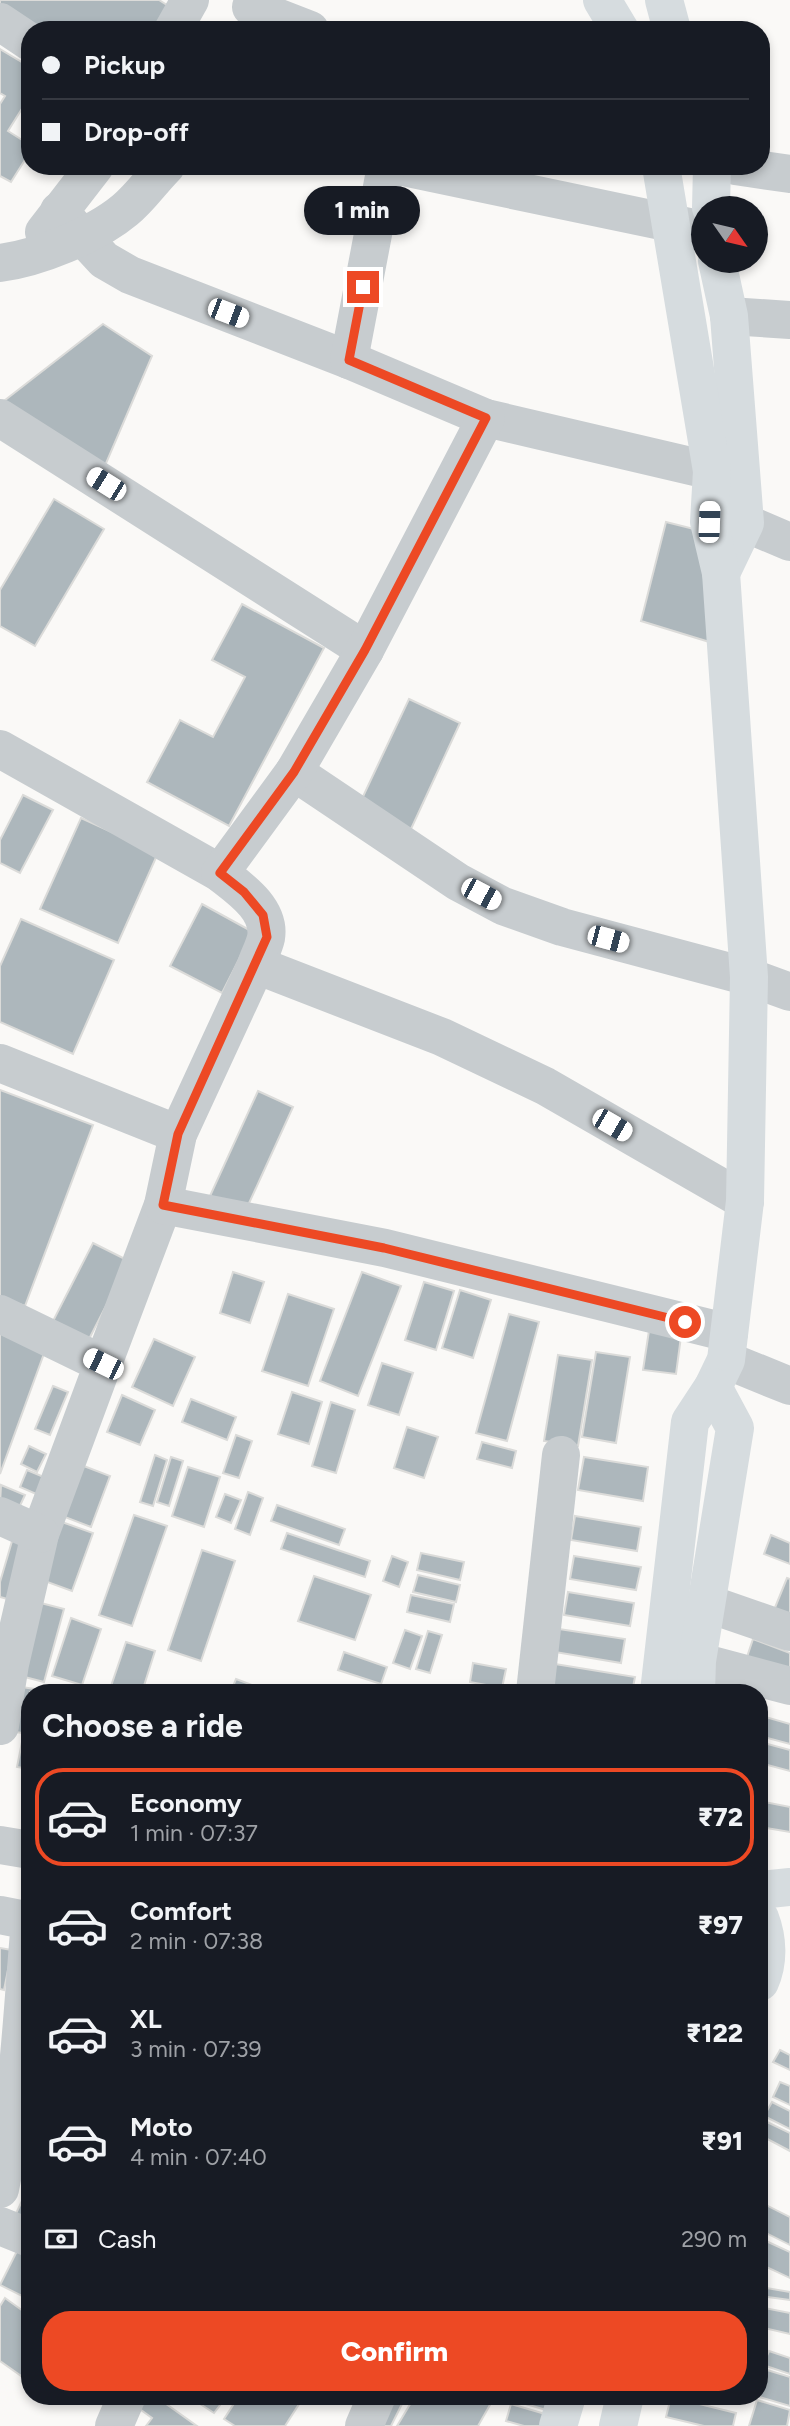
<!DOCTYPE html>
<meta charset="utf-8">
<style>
body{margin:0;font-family:Figtree,sans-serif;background:#20242c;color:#f1f3f6;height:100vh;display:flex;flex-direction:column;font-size:26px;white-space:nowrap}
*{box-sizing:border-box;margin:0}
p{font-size:23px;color:#9ea1a6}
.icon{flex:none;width:38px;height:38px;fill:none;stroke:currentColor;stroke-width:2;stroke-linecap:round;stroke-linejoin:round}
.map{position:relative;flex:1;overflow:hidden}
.details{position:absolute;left:21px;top:1684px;width:747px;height:721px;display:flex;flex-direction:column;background:#171b24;border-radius:28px;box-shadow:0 4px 10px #0003}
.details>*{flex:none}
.banner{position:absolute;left:21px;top:21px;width:749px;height:154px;border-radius:28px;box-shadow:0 4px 10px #0003;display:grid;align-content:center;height:154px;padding:0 21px;background:#171b24}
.needle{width:46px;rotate:124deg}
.tools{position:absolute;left:691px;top:196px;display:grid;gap:14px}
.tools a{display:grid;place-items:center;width:77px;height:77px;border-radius:50%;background:#171b24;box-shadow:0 4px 10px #0003;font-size:35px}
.end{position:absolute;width:32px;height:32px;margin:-16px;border:9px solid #ed4924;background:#fff;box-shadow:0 0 0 4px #fff}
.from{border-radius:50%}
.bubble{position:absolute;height:49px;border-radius:24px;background:#171b24;box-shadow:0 4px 10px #0003;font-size:23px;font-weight:800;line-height:49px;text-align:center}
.car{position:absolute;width:21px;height:42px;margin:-21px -10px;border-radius:9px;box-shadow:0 0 5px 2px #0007;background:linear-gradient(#fff 24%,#345 0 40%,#fff 0 76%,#345 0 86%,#fff 0)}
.banner b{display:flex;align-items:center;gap:24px;height:66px;font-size:26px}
.banner b+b{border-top:2px solid #363941}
.banner i{width:18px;height:18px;background:#f1f3f6}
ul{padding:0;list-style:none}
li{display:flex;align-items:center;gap:21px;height:98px;margin:0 14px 10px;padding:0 7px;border:4px solid transparent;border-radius:28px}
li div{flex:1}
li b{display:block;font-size:26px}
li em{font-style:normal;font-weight:800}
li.selected{border-color:#ed4924}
li>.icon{width:63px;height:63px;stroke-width:1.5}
h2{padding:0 21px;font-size:32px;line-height:84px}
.pay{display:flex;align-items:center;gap:18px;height:77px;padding:0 21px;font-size:26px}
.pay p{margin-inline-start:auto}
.button{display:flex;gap:14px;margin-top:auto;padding:14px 21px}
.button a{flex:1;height:80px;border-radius:28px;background:#ed4924;color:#fff;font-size:28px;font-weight:800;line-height:80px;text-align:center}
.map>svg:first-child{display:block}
.building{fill:#adb7bc;stroke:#dbdbd9;stroke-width:2}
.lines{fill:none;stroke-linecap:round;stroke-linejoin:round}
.minor{stroke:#c7cccf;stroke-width:38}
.major{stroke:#d6dcdf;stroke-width:38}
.route{stroke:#ed4924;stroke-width:9}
</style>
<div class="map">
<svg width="790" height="2426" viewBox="0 0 790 2426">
<rect width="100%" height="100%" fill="#faf9f7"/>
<g class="building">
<path d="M0,0H159L170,7L156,30H42L0,5Z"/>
<path d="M0,49L30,67V111L23,107L8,131L30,145V152L11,182L0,176V104L5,96L0,93Z"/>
<path d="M103,324L152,356L104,468L0,404Z"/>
<path d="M54,499L104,529L35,646L0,626V590Z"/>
<path d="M666,522L702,531L716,644L641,621Z"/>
<path d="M242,604L324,648L229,826L147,782L180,720L213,737L245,677L212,660Z"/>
<path d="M409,699L460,723L411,829L359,805Z"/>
<path d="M23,795L53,810L20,873L0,863V840Z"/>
<path d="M81,818L158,853L118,943L40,909Z"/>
<path d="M202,904L253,932L222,993L170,966Z"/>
<path d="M21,919L114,960L73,1054L0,1022V966Z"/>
<path d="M0,1090L93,1125L25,1306L0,1297Z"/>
<path d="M258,1091L293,1107L245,1212L210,1196Z"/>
<path d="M93,1243L129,1261L87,1343L51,1325Z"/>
<path d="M233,1272L264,1282L250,1323L220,1313Z"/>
<path d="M362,1272L401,1286L358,1396L320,1381Z"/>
<path d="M424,1282L454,1291L436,1350L405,1340Z"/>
<path d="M460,1290L491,1300L473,1358L442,1348Z"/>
<path d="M288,1294L334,1309L308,1386L262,1371Z"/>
<path d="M509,1314L539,1322L507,1441L476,1433Z"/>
<path d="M650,1324L682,1329L676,1374L643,1370Z"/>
<path d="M0,1326L46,1348L0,1474Z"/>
<path d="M154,1339L195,1357L173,1406L132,1387Z"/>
<path d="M596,1352L630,1357L616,1443L582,1437Z"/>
<path d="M558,1355L592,1360L578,1446L544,1441Z"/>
<path d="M382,1363L413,1373L399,1415L368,1405Z"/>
<path d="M53,1386L68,1392L50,1435L35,1429Z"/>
<path d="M292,1392L322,1402L309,1444L278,1434Z"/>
<path d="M122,1395L155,1410L140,1445L107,1432Z"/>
<path d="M191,1399L236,1417L227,1440L182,1422Z"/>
<path d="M331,1402L355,1410L336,1473L312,1466Z"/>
<path d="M407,1427L438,1437L424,1478L394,1468Z"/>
<path d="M236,1435L252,1441L239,1478L223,1473Z"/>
<path d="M482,1442L516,1451L512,1468L477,1459Z"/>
<path d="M29,1446L46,1454L37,1472L21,1464Z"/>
<path d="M155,1455L167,1460L153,1506L140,1502Z"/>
<path d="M171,1457L183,1461L169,1506L157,1502Z"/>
<path d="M584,1457L648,1467L643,1501L578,1490Z"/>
<path d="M76,1463L110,1476L91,1527L57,1514Z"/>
<path d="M188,1467L220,1477L204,1527L172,1516Z"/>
<path d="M27,1470L51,1480L43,1497L20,1487Z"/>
<path d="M1,1485L25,1495L17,1512L0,1505Z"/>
<path d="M248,1492L263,1498L250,1535L235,1529Z"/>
<path d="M225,1494L241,1500L231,1523L216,1517Z"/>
<path d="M277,1505L345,1529L339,1545L271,1521Z"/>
<path d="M134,1515L167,1526L132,1626L99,1615Z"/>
<path d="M575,1516L641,1527L637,1551L571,1540Z"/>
<path d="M59,1521L93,1533L72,1591L39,1579Z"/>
<path d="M15,1531L34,1536L15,1601L0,1597V1582Z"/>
<path d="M287,1533L370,1561L365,1577L281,1549Z"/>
<path d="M771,1535L790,1543V1564L764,1554Z"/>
<path d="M202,1550L235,1561L201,1661L168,1650Z"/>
<path d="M421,1553L464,1562L460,1580L417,1570Z"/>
<path d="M392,1556L408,1562L399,1587L383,1581Z"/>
<path d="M574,1556L641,1567L636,1590L570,1579Z"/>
<path d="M418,1575L460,1585L456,1602L413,1592Z"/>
<path d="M314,1576L371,1595L355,1640L298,1621Z"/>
<path d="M787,1578L790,1579V1616L774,1610Z"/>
<path d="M568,1592L634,1603L630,1626L564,1615Z"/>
<path d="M411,1595L454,1604L450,1622L407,1612Z"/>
<path d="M37,1602L64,1609L44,1682L17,1675Z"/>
<path d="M71,1618L101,1629L82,1685L52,1676Z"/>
<path d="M559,1629L625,1639L621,1663L555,1652Z"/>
<path d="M405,1630L422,1636L410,1669L393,1663Z"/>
<path d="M428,1631L442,1635L430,1673L416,1669Z"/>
<path d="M753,1639L790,1653V1680L745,1663Z"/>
<path d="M126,1642L155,1651L142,1692H109Z"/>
<path d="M344,1652L387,1667L381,1684L338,1670Z"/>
<path d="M473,1663L506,1669L502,1688L470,1682Z"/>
<path d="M555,1664L635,1677L632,1692H550Z"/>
<path d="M236,1679L268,1691V1692L231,1691Z"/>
<path d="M15,1686L48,1691L30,1692V1734L8,1731Z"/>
<path d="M762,1716L790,1724V1744L760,1736Z"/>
<path d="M22,1742L30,1744V1769L17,1767Z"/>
<path d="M760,1742L790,1750V1771L760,1763Z"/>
<path d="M760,1801L790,1807V1832L760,1827Z"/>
<path d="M0,1948L12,1950L4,1990L0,1989Z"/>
<path d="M780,2050L790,2055V2070L773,2062Z"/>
<path d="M780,2082L790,2086V2105L773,2097Z"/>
<path d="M772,2102L790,2111V2129L764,2116Z"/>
<path d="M765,2121L790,2133V2151L760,2135Z"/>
<path d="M30,2184V2233L11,2224Z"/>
<path d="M760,2202L790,2217V2245L760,2230Z"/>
<path d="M766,2241L790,2252V2278L760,2264V2256Z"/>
<path d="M18,2249L30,2255V2300L0,2285Z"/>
<path d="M760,2287L790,2292V2300L760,2296Z"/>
<path d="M5,2298L30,2316V2376L27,2380L0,2361V2306Z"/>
<path d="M760,2307L790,2313V2334L760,2327Z"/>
<path d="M769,2351L790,2358V2374L763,2365Z"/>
<path d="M764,2369L790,2377V2406L756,2396H760V2385Z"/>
<path d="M145,2396H155L197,2426H146L152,2418L137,2407Z"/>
<path d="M188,2396H227L214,2413Z"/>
<path d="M239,2396H293L301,2401L285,2426H235L224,2419Z"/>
<path d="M390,2396H406L391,2426H375Z"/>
<path d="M415,2396H495L478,2426H397Z"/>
<path d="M513,2396H558L553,2412L512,2400Z"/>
<path d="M671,2397L736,2413L733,2426H704L666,2417Z"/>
<path d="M757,2400L790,2410L787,2426H749Z"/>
<path d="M511,2404L552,2416L549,2426H524L506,2421Z"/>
</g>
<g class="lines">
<g class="minor">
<path d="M251,7L310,30"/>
<path d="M0,22L30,42"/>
<path d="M173,30L190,0"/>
<path d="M398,166L704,230"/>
<path d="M735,166L790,174"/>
<path d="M59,211L104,260L130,275L349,360L486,418L712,471L745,523L790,542"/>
<path d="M44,232L95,166"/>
<path d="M0,263C38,258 95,235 125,210C140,198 152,180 166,166"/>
<path d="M729,316L790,320"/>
<path d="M349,360L386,166"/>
<path d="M0,418L365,650"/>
<path d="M0,749L220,873C239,888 271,909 266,938C264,947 259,956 256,965L178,1134L163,1205L103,1364"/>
<path d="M294,772L458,882L503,906L562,927L749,977L790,992"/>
<path d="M220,873L294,772L365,650L486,418"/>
<path d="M256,965L442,1037L545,1086L745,1201"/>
<path d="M0,1063L178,1134"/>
<path d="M163,1205L385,1248L729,1333"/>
<path d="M0,1314L103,1364L40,1534L10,1664L0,1726"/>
<path d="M726,1360L790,1386"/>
<path d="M0,1516L40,1534"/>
<path d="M706,1603L790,1632"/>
<path d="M697,1661L790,1686"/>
<path d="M535,1692L561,1455"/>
<path d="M0,1845L30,1850"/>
<path d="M0,1915L30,1921C22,2010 19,2101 0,2189"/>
<path d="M0,2226L30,2238"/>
<path d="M114,2426L127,2396"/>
<path d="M364,2426L377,2396"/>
</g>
<g class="major">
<path d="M602,0L620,30"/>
<path d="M664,0L672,30"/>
<path d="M711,208L712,166"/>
<path d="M717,261L729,316L745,523L721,573"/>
<path d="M659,1692L690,1422L713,1387L726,1360L745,1201L749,977L721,573L709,522L712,471L661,166"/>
<path d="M696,1692L697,1661L735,1428L713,1387"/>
<path d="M760,1890L790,1887"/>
<path d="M760,1918C768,1939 769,1962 760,1982"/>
<path d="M558,2426L567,2396"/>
<path d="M618,2426L625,2396"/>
</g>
</g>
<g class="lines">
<path class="route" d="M363,287L349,360L486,418L365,650L294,772L220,873L244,892L263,915L267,937L178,1134L163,1205L384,1248L685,1322"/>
</g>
</svg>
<div class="tools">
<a><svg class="needle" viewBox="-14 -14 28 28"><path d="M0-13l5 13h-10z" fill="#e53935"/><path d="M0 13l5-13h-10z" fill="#9ea1a6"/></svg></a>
</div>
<i class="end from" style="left:685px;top:1322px"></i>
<i class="end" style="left:363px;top:287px"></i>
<div class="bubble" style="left:304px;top:186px;width:116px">1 min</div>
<i class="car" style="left:228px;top:313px;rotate:111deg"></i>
<i class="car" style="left:106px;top:484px;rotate:302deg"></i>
<i class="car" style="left:709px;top:522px;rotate:2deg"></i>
<i class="car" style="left:481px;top:894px;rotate:118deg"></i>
<i class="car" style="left:608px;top:939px;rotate:105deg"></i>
<i class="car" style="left:612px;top:1125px;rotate:120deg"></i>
<i class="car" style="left:103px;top:1364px;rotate:296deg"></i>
<div class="banner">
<b><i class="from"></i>Pickup</b>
<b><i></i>Drop-off</b>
</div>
<section class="details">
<h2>Choose a ride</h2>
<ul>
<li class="selected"><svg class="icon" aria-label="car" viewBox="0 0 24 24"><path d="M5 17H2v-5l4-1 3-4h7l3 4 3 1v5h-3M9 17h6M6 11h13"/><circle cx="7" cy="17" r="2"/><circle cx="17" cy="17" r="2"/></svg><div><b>Economy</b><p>1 min · 07:37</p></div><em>₹72</em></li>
<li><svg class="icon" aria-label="car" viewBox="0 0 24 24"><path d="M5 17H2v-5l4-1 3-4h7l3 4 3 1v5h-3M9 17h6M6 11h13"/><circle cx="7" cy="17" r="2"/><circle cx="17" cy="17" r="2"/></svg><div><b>Comfort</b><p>2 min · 07:38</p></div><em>₹97</em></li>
<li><svg class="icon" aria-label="car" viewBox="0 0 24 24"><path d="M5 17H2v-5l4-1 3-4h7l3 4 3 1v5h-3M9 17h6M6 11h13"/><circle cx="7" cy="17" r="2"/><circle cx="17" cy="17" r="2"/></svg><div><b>XL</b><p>3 min · 07:39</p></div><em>₹122</em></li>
<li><svg class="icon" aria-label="car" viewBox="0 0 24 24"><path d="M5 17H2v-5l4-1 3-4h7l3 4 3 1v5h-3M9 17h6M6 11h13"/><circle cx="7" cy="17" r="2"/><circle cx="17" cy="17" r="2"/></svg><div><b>Moto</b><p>4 min · 07:40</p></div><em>₹91</em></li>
</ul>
<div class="pay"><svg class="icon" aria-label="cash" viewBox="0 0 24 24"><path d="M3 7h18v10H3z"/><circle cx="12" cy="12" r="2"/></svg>Cash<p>290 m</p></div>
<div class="button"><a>Confirm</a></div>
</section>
</div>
